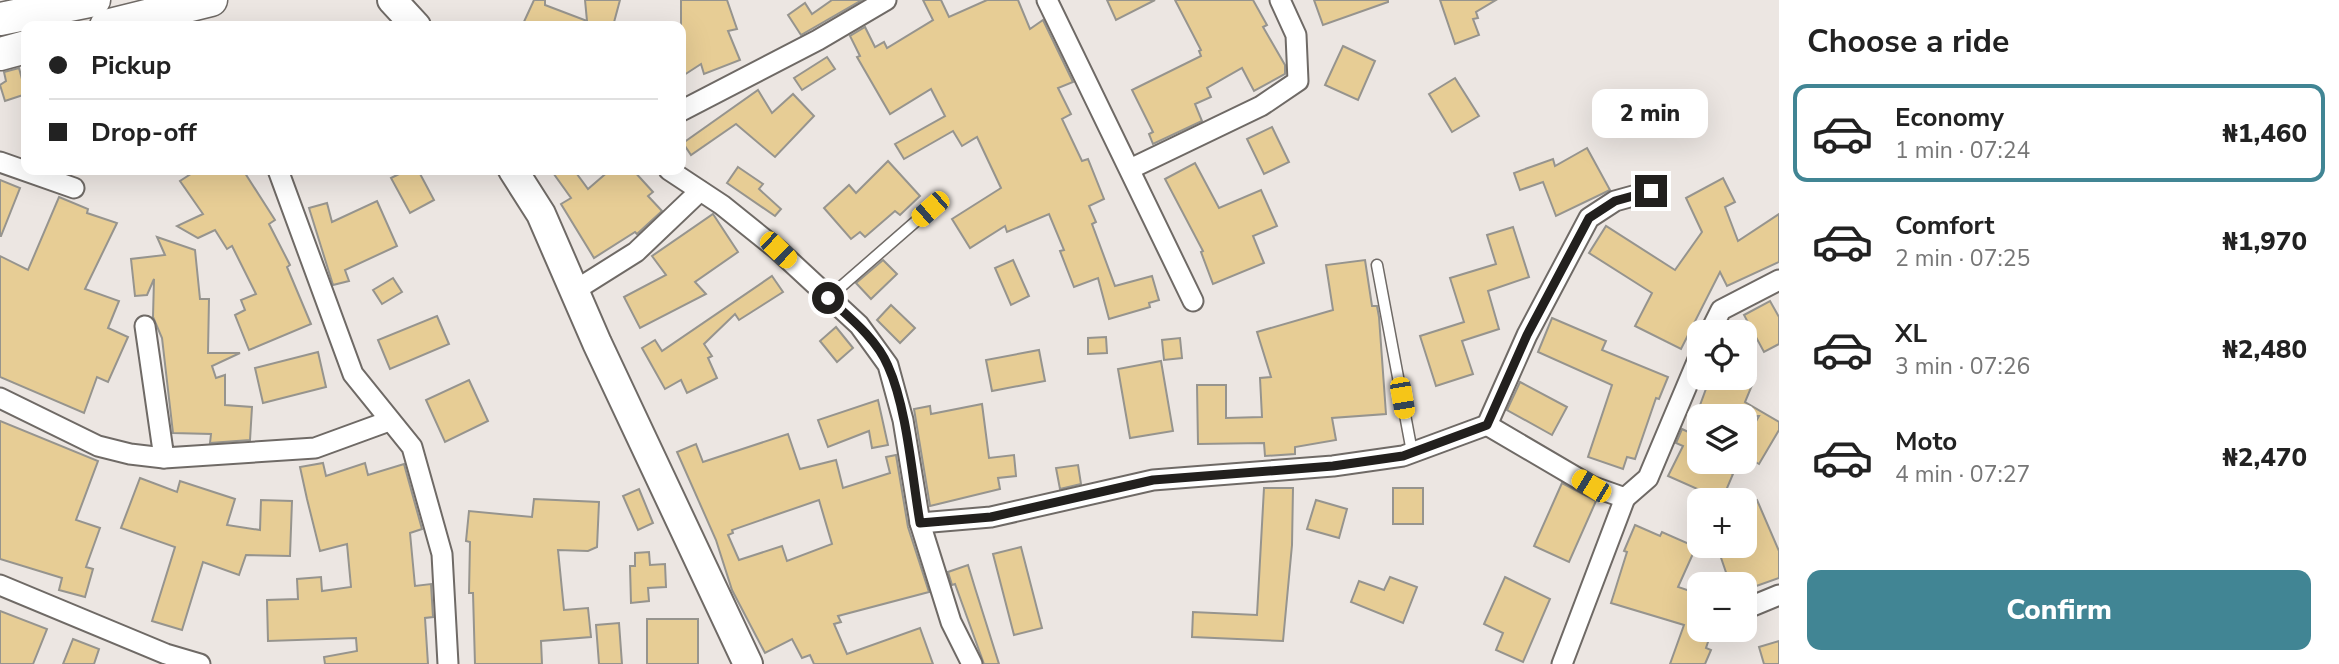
<!DOCTYPE html>
<meta charset="utf-8">
<style>
body{margin:0;font-family:"Nunito Sans",sans-serif;background:#f6f6f6;color:#222;height:100vh;display:flex;flex-direction:column;font-size:26px;white-space:nowrap}
*{box-sizing:border-box;margin:0}
p{font-size:23px;color:#767676}
.icon{flex:none;width:38px;height:38px;fill:none;stroke:currentColor;stroke-width:2;stroke-linecap:round;stroke-linejoin:round}
.map{position:relative;flex:1;overflow:hidden}
.drawer{display:flex;flex-direction:column;background:#fff;width:560px}
.drawer>*{flex:none}
.hud{position:absolute;left:21px;top:21px;width:665px;height:154px;border-radius:14px;box-shadow:0 7px 28px #0002;display:grid;align-content:center;height:154px;padding:0 28px;background:#fff}
.controls{position:absolute;left:1687px;top:320px;display:grid;gap:14px}
.controls a{display:grid;place-items:center;width:70px;height:70px;border-radius:14px;background:#fff;box-shadow:0 7px 28px #0002;font-size:35px}
.end{position:absolute;width:32px;height:32px;margin:-16px;border:9px solid #22201e;background:#fff;box-shadow:0 0 0 4px #fff}
.from{border-radius:50%}
.bubble{position:absolute;height:49px;border-radius:14px;background:#fff;box-shadow:0 7px 28px #0002;font-size:23px;font-weight:800;line-height:49px;text-align:center}
.car{position:absolute;width:21px;height:42px;margin:-21px -10px;border-radius:9px;box-shadow:0 0 5px 2px #0007;background:linear-gradient(#f5c518 24%,#345 0 40%,#f5c518 0 76%,#345 0 86%,#f5c518 0)}
.hud b{display:flex;align-items:center;gap:24px;height:66px;font-size:26px}
.hud b+b{border-top:2px solid #e0e0e0}
.hud i{width:18px;height:18px;background:#222}
ul{padding:0;list-style:none}
li{display:flex;align-items:center;gap:21px;height:98px;margin:0 14px 10px;padding:0 14px;border:4px solid transparent;border-radius:14px}
li div{flex:1}
li b{display:block;font-size:26px}
li em{font-style:normal;font-weight:800}
li.active{border-color:#418594}
li>.icon{width:63px;height:63px;stroke-width:1.5}
h2{padding:0 28px;font-size:32px;line-height:84px}
.action{display:flex;gap:14px;margin-top:auto;padding:14px 28px}
.action a{flex:1;height:80px;border-radius:14px;background:#418594;color:#fff;font-size:28px;font-weight:800;line-height:80px;text-align:center}
main{display:flex;flex:1;min-height:0}
.map>svg:first-child{display:block}
.building{fill:#e7cd95;stroke:#96948e;stroke-width:2;fill-rule:evenodd}
.lines{fill:none;stroke-linecap:round;stroke-linejoin:round}
.lane-casing{stroke:#6f6a66;stroke-width:13}
.street-casing{stroke:#6f6a66;stroke-width:23}
.secondary-casing{stroke:#6f6a66;stroke-width:32}
.primary-casing{stroke:#6f6a66;stroke-width:35}
.lane{stroke:#fff;stroke-width:10}
.street{stroke:#fff;stroke-width:19}
.secondary{stroke:#fff;stroke-width:28}
.primary{stroke:#fff;stroke-width:32}
.route{stroke:#22201e;stroke-width:9}
</style>
<main>
<div class="map">
<svg width="1779" height="664" viewBox="0 0 1779 664">
<rect width="100%" height="100%" fill="#ece6e2"/>
<g class="building">
<path d="M534,0H545V5L587,21L585,0H620L613,26H522Z"/>
<path d="M681,0H727L737,29L728,31L740,60L704,74L701,64L681,77Z"/>
<path d="M832,0H862L801,35L788,15L805,3L812,14Z"/>
<path d="M923,0H941L949,17L987,0H1018L1030,29L1043,20L1073,82L1058,88L1071,114L1062,119L1082,161L1088,159L1104,199L1089,206L1096,222L1092,224L1115,286L1152,276L1159,300L1149,303L1150,307L1109,319L1098,278L1074,287L1060,251L1064,250L1049,214L1007,232L1005,226L970,248L952,219L1001,188L977,137L962,146L953,131L904,159L895,144L945,116L931,89L890,114L857,57L860,56L850,36L865,27L875,47L884,42L887,48L933,20Z"/>
<path d="M1107,0H1155L1116,20Z"/>
<path d="M1175,0H1253L1267,25L1263,27L1285,65V74L1254,91L1242,68L1207,88L1211,97L1195,104L1202,121L1153,144L1149,134L1153,132L1132,90L1201,56L1199,51L1201,50Z"/>
<path d="M1314,0H1388V2L1323,25Z"/>
<path d="M1440,0H1496L1476,12L1478,18L1473,19L1479,35L1455,44Z"/>
<path d="M1343,46L1375,61L1358,100L1325,85Z"/>
<path d="M827,57L835,69L802,90L794,78Z"/>
<path d="M19,68L26,94L5,101L0,85L6,81L4,72Z"/>
<path d="M1455,78L1479,116L1452,132L1429,94Z"/>
<path d="M758,90L772,113L793,94L814,116L775,157L736,124L691,155L683,143Z"/>
<path d="M1272,127L1289,162L1264,174L1247,139Z"/>
<path d="M1587,148L1610,190L1556,216L1543,182L1520,190L1514,173L1553,159L1555,166Z"/>
<path d="M888,161L920,196L900,215L895,211L865,237L860,232L851,239L824,208L849,185L856,193Z"/>
<path d="M1195,163L1219,208L1261,190L1277,226L1253,236L1264,263L1213,284L1201,252L1203,251L1165,179Z"/>
<path d="M738,167L763,184L759,189L781,209L775,216L727,183Z"/>
<path d="M197,170H243L275,220L269,224L290,265L287,267L311,324L249,350L235,315L245,310L241,300L256,294L232,246L227,249L215,230L198,238L177,226L203,214L180,181Z"/>
<path d="M407,170H418L434,200L410,213L391,178Z"/>
<path d="M551,170H574L588,189L610,170H633L653,192L648,196L662,211L637,234L635,232L594,258L561,204L571,198Z"/>
<path d="M1723,178L1735,202L1725,207L1738,241L1779,214V262L1727,286L1720,272L1681,349L1635,326L1652,293L1589,253L1606,226L1675,270L1702,232L1686,198Z"/>
<path d="M0,180L20,188L1,236H0Z"/>
<path d="M59,197L88,209L87,213L117,223L85,289L119,301L108,328L128,337L108,382L97,377L84,413L0,377V256L28,270Z"/>
<path d="M377,201L397,246L345,270L349,281L333,285L309,208L327,203L332,222Z"/>
<path d="M713,214L738,252L695,282L706,294L640,328L624,297L666,275L652,256Z"/>
<path d="M1513,227L1529,277L1488,291L1499,329L1462,341L1473,374L1436,386L1420,336L1464,322L1450,278L1496,264L1487,235Z"/>
<path d="M157,237L195,250L200,299H209L208,353H240L212,366L216,378L225,375V405L252,407L250,440L210,443L211,434L173,433L162,338L153,317L154,279L147,295L135,296L131,259L165,255Z"/>
<path d="M883,260L897,274L871,299L856,283Z"/>
<path d="M1013,260L1029,296L1011,305L995,268Z"/>
<path d="M1365,260L1372,306H1377L1379,317L1386,414L1332,418L1336,440L1295,447V454L1265,456L1264,443L1198,444L1197,385H1226V418L1262,417L1260,378L1271,377L1257,332L1333,310L1326,265Z"/>
<path d="M772,276L783,292L739,320L735,314L704,344L712,356L708,358L717,378L687,393L681,380L665,389L642,348L655,340L662,351Z"/>
<path d="M393,278L402,292L382,304L373,290Z"/>
<path d="M1770,301L1779,317V344L1764,352L1744,315Z"/>
<path d="M891,305L915,328L900,343L877,320Z"/>
<path d="M437,316L449,344L390,369L378,340Z"/>
<path d="M1552,318L1606,341L1602,350L1668,377L1659,399L1656,398L1635,459L1627,457L1623,469L1588,457L1612,385L1538,352Z"/>
<path d="M836,327L853,348L837,362L820,341Z"/>
<path d="M1106,337L1107,353L1088,354V338Z"/>
<path d="M1180,338L1182,358L1164,360L1162,340Z"/>
<path d="M1039,350L1045,381L992,391L986,360Z"/>
<path d="M318,352L326,387L263,403L255,368Z"/>
<path d="M1161,361L1173,431L1130,438L1118,369Z"/>
<path d="M1710,378H1755L1745,402L1779,422V430L1759,464L1745,456V441L1759,416H1696Z"/>
<path d="M469,380L488,421L445,442L426,400Z"/>
<path d="M1520,382L1567,407L1552,435L1507,410Z"/>
<path d="M878,400L888,445L872,448L869,431L828,447L818,420Z"/>
<path d="M982,404L989,458L1014,455L1016,476L998,478L1000,489L930,506L914,409L930,406L931,414Z"/>
<path d="M0,421L98,461L76,520L100,528L86,567L93,569L85,597L59,590L62,578L0,559Z"/>
<path d="M1682,429L1699,437V462H1709L1733,474L1722,500L1668,476L1683,446L1676,443Z"/>
<path d="M788,434L800,469L836,460L843,488L890,473L886,457L896,455L908,527L929,592L838,616L841,622L834,624L847,654L920,628L933,664H814L810,655L802,658L792,639L765,653L732,590L716,540L677,452L696,444L703,462ZM819,500L832,544L787,561L782,546L739,560L728,535L733,533L732,530Z"/>
<path d="M323,463L326,476L365,463L368,475L404,464L422,529L410,533L415,586L431,584L433,617L425,618L428,664H325L324,657L357,651L356,638L268,641L267,600L298,599L297,579L321,577L322,591L351,587L347,544L320,551L307,499L300,467Z"/>
<path d="M1078,465L1081,484L1060,489L1056,468Z"/>
<path d="M140,478L177,492L180,481L235,499L227,525L260,530L261,500L292,501L290,556L246,555L239,575L203,562L182,630L152,621L175,547L121,528Z"/>
<path d="M1562,483L1596,501L1569,562L1534,546Z"/>
<path d="M1264,488H1293L1292,545L1283,641L1192,637L1193,612L1257,615Z"/>
<rect x="1393" y="488" width="30" height="36"/>
<path d="M639,489L653,523L638,530L623,496Z"/>
<path d="M534,499L599,502L597,547L588,551L558,550L564,610L588,608L591,637L541,641L542,664H475L473,593H469L470,542L466,541L469,511L532,517Z"/>
<path d="M1316,500L1347,509L1339,538L1307,529Z"/>
<path d="M1757,500L1779,551V578L1745,590V584H1730L1717,546H1745V505Z"/>
<path d="M1635,525L1660,536L1662,532L1696,547L1678,587L1699,594V630H1712L1706,648L1711,650L1705,664H1670L1684,625L1611,603L1627,552L1624,551Z"/>
<path d="M1021,547L1042,628L1014,635L993,554Z"/>
<path d="M649,552L650,565L665,564L666,587L648,588L649,601L631,603L630,566H635V553Z"/>
<path d="M968,565L975,588L999,664H984L955,584L952,585L948,572Z"/>
<path d="M1390,577L1417,587L1403,623L1351,602L1359,581L1384,590Z"/>
<path d="M1505,577L1550,599L1523,662L1496,650L1503,633L1484,624Z"/>
<path d="M0,611L47,629L33,664H0Z"/>
<rect x="647" y="619" width="51" height="45"/>
<path d="M619,623L622,664H599L596,625Z"/>
<path d="M73,639L99,649L94,664H63Z"/>
<path d="M1779,641V664H1764L1759,647Z"/>
</g>
<g class="lines">
<defs>
<g id="lane">
<path d="M1377,265L1412,452"/>
<path d="M828,298L930,209"/>
</g>
<g id="street">
<path d="M1047,0L1193,301"/>
<path d="M681,111L818,40L886,0"/>
<path d="M0,162L74,188"/>
<path d="M1130,169L1261,106L1298,81L1296,35L1280,0"/>
<path d="M278,170L353,374L412,447L442,554L448,664"/>
<path d="M669,170L722,205L778,250L859,325L888,365L903,420L920,523L951,622L972,664"/>
<path d="M574,291L636,252L700,191"/>
<path d="M145,326L164,458L315,448L389,421"/>
<path d="M1710,332L1721,310L1779,280"/>
<path d="M0,398L98,446L130,454L164,458"/>
<path d="M1487,425L1591,486L1625,498L1648,478L1699,357"/>
<path d="M920,523L991,517L1153,480L1333,466L1403,456L1487,425L1527,335L1589,218L1615,201L1651,191"/>
<path d="M0,585L166,654L200,664"/>
<path d="M1745,609L1779,595"/>
<path d="M1562,664L1625,498"/>
</g>
<g id="secondary">
<path d="M392,0L416,26"/>
<path d="M513,170L541,214L597,343L748,664"/>
</g>
<g id="primary">
<path d="M0,19L94,0"/>
<path d="M106,26L211,0"/>
<path d="M0,54L26,47"/>
</g>
</defs>
<use href="#lane" class="lane-casing"/>
<use href="#street" class="street-casing"/>
<use href="#secondary" class="secondary-casing"/>
<use href="#primary" class="primary-casing"/>
<use href="#lane" class="lane"/>
<use href="#street" class="street"/>
<use href="#secondary" class="secondary"/>
<use href="#primary" class="primary"/>
</g>
<g class="lines">
<path class="route" d="M828,298C849,317 877,339 888,366C907,408 912,476 920,523L991,517L1153,480L1333,466L1403,456L1487,425L1527,335L1589,218L1615,201L1651,191"/>
</g>
</svg>
<div class="controls">
<a><svg class="icon" aria-label="locate" viewBox="0 0 24 24"><circle cx="12" cy="12" r="6"/><path d="M12 2v4M12 18v4M2 12h4M18 12h4"/></svg></a>
<a><svg class="icon" aria-label="layers" viewBox="0 0 24 24"><path d="M12 4l9 5-9 5-9-5zM3 14l9 5 9-5"/></svg></a>
<a>+</a>
<a>−</a>
</div>
<i class="end from" style="left:828px;top:298px"></i>
<i class="end" style="left:1651px;top:191px"></i>
<div class="bubble" style="left:1592px;top:89px;width:116px">2 min</div>
<i class="car" style="left:930px;top:209px;rotate:229deg"></i>
<i class="car" style="left:778px;top:250px;rotate:134deg"></i>
<i class="car" style="left:1402px;top:398px;rotate:170deg"></i>
<i class="car" style="left:1591px;top:486px;rotate:301deg"></i>
<div class="hud">
<b><i class="from"></i>Pickup</b>
<b><i></i>Drop-off</b>
</div>
</div>
<section class="drawer">
<h2>Choose a ride</h2>
<ul>
<li class="active"><svg class="icon" aria-label="car" viewBox="0 0 24 24"><path d="M5 17H2v-5l4-1 3-4h7l3 4 3 1v5h-3M9 17h6M6 11h13"/><circle cx="7" cy="17" r="2"/><circle cx="17" cy="17" r="2"/></svg><div><b>Economy</b><p>1 min · 07:24</p></div><em>₦1,460</em></li>
<li><svg class="icon" aria-label="car" viewBox="0 0 24 24"><path d="M5 17H2v-5l4-1 3-4h7l3 4 3 1v5h-3M9 17h6M6 11h13"/><circle cx="7" cy="17" r="2"/><circle cx="17" cy="17" r="2"/></svg><div><b>Comfort</b><p>2 min · 07:25</p></div><em>₦1,970</em></li>
<li><svg class="icon" aria-label="car" viewBox="0 0 24 24"><path d="M5 17H2v-5l4-1 3-4h7l3 4 3 1v5h-3M9 17h6M6 11h13"/><circle cx="7" cy="17" r="2"/><circle cx="17" cy="17" r="2"/></svg><div><b>XL</b><p>3 min · 07:26</p></div><em>₦2,480</em></li>
<li><svg class="icon" aria-label="car" viewBox="0 0 24 24"><path d="M5 17H2v-5l4-1 3-4h7l3 4 3 1v5h-3M9 17h6M6 11h13"/><circle cx="7" cy="17" r="2"/><circle cx="17" cy="17" r="2"/></svg><div><b>Moto</b><p>4 min · 07:27</p></div><em>₦2,470</em></li>
</ul>
<div class="action"><a>Confirm</a></div>
</section>
</main>
